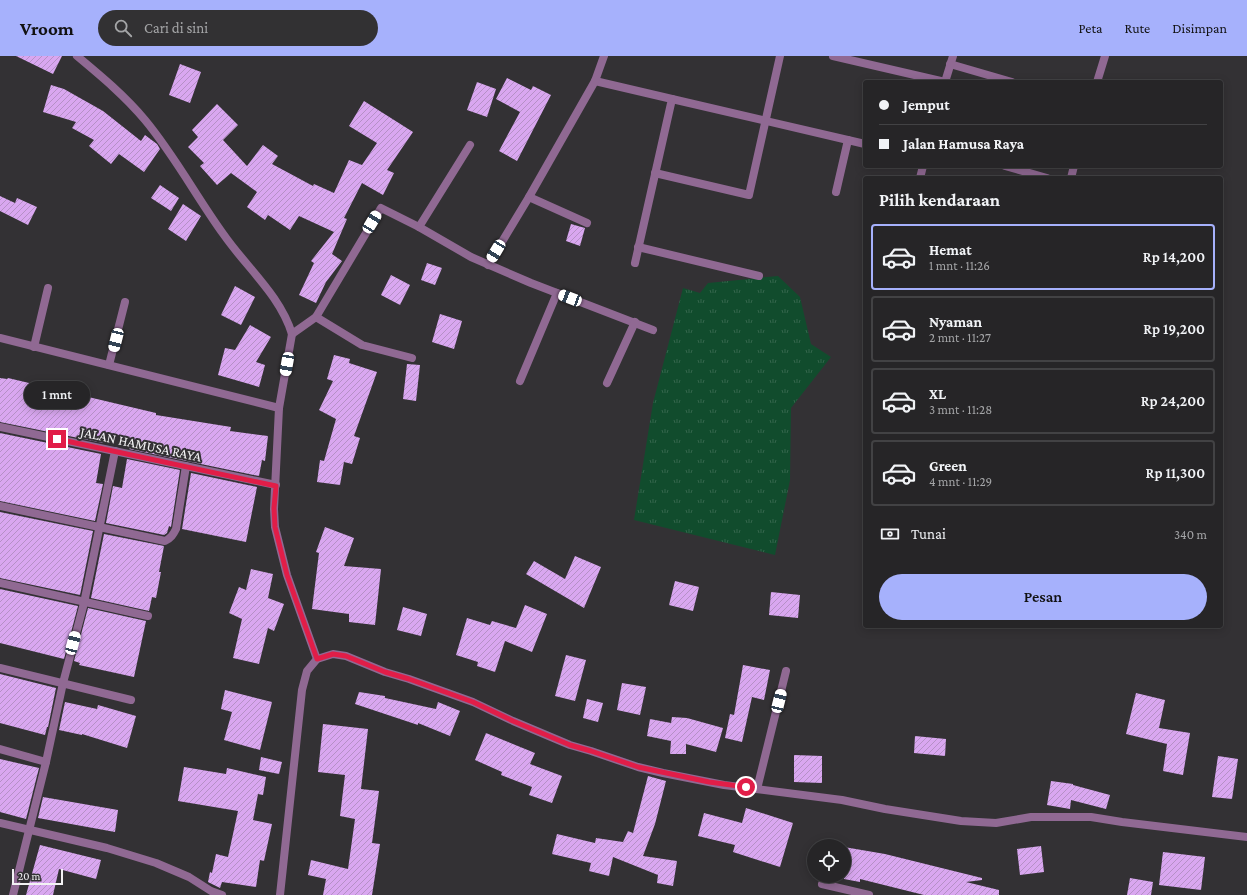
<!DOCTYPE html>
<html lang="id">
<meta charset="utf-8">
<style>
body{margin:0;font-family:"Crimson Pro",serif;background:#323133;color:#f1f3f6;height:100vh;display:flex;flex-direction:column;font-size:15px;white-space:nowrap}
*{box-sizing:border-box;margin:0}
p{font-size:13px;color:#a4a5a7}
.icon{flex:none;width:22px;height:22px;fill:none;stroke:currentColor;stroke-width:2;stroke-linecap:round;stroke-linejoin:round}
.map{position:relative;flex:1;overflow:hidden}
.side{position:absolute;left:863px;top:120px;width:360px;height:452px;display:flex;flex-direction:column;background:#262527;border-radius:4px;box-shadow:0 2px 10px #0003,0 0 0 1px #424244}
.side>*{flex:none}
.hud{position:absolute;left:863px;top:24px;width:360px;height:88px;border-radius:4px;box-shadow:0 2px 10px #0003,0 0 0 1px #424244;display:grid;align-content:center;height:88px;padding:0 16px;background:#262527}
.tools{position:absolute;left:807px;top:783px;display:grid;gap:8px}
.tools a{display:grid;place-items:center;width:44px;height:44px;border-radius:50%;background:#262527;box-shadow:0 2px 10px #0003,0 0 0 1px #424244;font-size:20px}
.scale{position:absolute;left:12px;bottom:10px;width:51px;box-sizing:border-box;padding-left:4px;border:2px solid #f3f2f4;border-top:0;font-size:11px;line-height:14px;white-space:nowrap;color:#f3f2f4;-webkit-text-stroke:3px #333134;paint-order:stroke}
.end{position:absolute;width:18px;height:18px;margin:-9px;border:5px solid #e11d48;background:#fff;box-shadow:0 0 0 2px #fff}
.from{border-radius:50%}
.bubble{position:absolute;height:28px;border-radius:14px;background:#262527;box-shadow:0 2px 10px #0003,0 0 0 1px #424244;font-size:13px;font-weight:600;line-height:28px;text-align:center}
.car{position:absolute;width:12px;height:24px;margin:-12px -6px;border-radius:5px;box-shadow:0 0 3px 1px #0007;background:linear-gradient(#fff 24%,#345 0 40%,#fff 0 76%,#345 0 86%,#fff 0)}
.hud b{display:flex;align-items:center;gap:14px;height:38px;font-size:15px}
.hud b+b{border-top:1px solid #424244}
.hud i{width:10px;height:10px;background:#f1f3f6}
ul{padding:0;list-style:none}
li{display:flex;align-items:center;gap:12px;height:66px;margin:0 8px 6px;padding:0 8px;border:2px solid #424244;border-radius:4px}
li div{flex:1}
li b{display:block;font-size:15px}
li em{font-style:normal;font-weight:600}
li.selected{border-color:#a6b1fc}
li>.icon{width:36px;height:36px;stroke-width:1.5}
h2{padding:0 16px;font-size:18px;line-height:48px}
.pay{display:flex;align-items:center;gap:10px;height:44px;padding:0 16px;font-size:15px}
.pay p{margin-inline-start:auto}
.action{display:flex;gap:8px;margin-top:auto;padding:8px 16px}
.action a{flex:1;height:46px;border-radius:24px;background:#a6b1fc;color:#111;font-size:16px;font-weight:600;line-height:46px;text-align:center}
header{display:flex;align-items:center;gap:24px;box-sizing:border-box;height:56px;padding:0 20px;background:#a6b1fc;color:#111}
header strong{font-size:19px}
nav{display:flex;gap:22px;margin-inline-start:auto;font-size:14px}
.search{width:280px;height:36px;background:#323133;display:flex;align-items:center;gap:10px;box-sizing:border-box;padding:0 14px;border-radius:22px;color:#a4a5a7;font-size:15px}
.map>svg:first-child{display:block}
.grass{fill:url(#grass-tufts)}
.building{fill:url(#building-hatch)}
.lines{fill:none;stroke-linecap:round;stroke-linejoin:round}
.minor{stroke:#906993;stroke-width:8}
.route{stroke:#e11d48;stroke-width:5}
.labels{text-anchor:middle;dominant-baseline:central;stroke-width:4;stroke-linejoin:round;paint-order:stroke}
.street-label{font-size:14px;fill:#f3f2f4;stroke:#333134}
</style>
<header>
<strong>Vroom</strong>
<div class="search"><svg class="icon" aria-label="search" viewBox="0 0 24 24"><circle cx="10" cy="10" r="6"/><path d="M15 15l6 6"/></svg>Cari di sini</div>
<nav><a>Peta</a><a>Rute</a><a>Disimpan</a></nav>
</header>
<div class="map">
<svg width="1247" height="839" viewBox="0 0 1247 839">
<defs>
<pattern id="grass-tufts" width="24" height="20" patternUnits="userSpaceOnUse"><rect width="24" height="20" fill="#114c2d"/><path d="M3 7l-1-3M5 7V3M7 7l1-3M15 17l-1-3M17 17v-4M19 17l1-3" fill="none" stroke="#34664c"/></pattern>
<pattern id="building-hatch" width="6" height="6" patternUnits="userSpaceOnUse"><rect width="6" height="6" fill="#d9a7f0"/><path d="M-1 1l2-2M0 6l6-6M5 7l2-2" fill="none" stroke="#b590c6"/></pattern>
</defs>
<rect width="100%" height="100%" fill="#333134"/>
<path class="grass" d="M778,220L800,241L811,288L831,301L791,352L790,424L775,499L634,464L653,347L683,232L700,237L708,227Z"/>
<g class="building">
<path d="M16,0H62L53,18Z"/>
<path d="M180,8L201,16L190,47L169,39Z"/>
<path d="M507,22L531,34L533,30L551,39L517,105L499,95L520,56L496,43Z"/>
<path d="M477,26L496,33L487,61L467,54Z"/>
<path d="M51,29L64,33L103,55L141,85L145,79L157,88L160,93L144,116L119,98L111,108L89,90L94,84L72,72L76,66L43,56Z"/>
<path d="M364,45L413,76L387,114L394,117L383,139L362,127L344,162L347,163L332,198L342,205L326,226L316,247L299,239L314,207L311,205L334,176L299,160L290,174L268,159L265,164L247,151L257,136L231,117L217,129L200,110L204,107L188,91L198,81L192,74L217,48L238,69L223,84L247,110L263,89L278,100L272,108L313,130L314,128L334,137L349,104L362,109L377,87L349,70Z"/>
<path d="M160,129L179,142L171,155L151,142Z"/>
<path d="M0,140L15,147L17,142L37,151L28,169L0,155Z"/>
<path d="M183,148L201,160L186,185L168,173Z"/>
<path d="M571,168L585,172L580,190L566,185Z"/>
<path d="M427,207L442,212L435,229L421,224Z"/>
<path d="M391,219L410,229L400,249L381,239Z"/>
<path d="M235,230L255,241L241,269L221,259Z"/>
<path d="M440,258L462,265L454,293L432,286Z"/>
<path d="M250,269L271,281L256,306L265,309L259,331L218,319L225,292L235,294Z"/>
<path d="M334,299L350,303L349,307L377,316L354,380L360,382L352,408L344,406L340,429L317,426L320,404L324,405L336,363L319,354L333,325L327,323Z"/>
<path d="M407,308L420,309L416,345L403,343Z"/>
<path d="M0,322L7,323L8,322L156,357V359L231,371L230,375L268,380L265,405L262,404L259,420L129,393L131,382L105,376L103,387L0,366Z"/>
<path d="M0,377L101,398L96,427L103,428L95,465L0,445Z"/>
<path d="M127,403L180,414L171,471L169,470L167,477L164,479L106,467L113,430L122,432Z"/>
<path d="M191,417L257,431L246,486L182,473Z"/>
<path d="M0,456L93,475L80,539L0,522Z"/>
<path d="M325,471L354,482L344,510L381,513L375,569L349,566V558L312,553L319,497L316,496Z"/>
<path d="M104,478L164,490L159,516H161L156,542L152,541L149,555L91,542Z"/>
<path d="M575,500L601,511L584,552L526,518L534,505L565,523Z"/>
<path d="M251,513L273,518L268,542L284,548L274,575L268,572L259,608L233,602L242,563L229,557L239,531L246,534Z"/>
<path d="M675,525L699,531L693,555L669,549Z"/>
<path d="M0,533L78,550L64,603L0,587Z"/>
<path d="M771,536L800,539L798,562L769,559Z"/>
<path d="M525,549L547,558L532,596L505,585L495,616L477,610L478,606L456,599L467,562L490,569L492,565L516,572Z"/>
<path d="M403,551L427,558L421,580L397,574Z"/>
<path d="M88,552L146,565L134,621L79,609L80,607L74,605Z"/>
<path d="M566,599L586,604L575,645L555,640Z"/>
<path d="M743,609L770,614L764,644L752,641L742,686L725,682L730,658L734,659Z"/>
<path d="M0,618L56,632L48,671H47L45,679L0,667Z"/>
<path d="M622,627L646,631L640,659L617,654Z"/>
<path d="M225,634L272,646L260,694L224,684L232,656L221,653Z"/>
<path d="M359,636L385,640V642L436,653L438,646L460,655L450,680L418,667V669L355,648Z"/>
<path d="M1136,637L1165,644L1159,672L1190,677L1183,719L1163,715L1167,688L1126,678Z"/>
<path d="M587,643L603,647L598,666L583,662Z"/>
<path d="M65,646L97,653L98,649L136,660L127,692L82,678V679L59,674Z"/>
<path d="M672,661L687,662L723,672L716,696L686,688V698H670L671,685L647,680L650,663L671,667Z"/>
<path d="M323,668L368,673L361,733L379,735L372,787L380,788L372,839H323L326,823L308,819L311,804L348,813L355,763L340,760L345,719L318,716Z"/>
<path d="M486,677L535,697L530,708L562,720L552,747L529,739L532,731L501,719L502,716L475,704Z"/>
<path d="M915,680L946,683L945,700L914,697Z"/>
<path d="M794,699L822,700V727L794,726Z"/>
<path d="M1218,700L1238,703L1232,743L1212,741Z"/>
<path d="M261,701L282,706L279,718L259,714Z"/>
<path d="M0,703L39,712L26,763L0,756Z"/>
<path d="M184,711L226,718L227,712L266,721L263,739L258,738L253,764L272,768L264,805L260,804L256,831L222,826L220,832L208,826L210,816L212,817L216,798L228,801L238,755L178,745Z"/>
<path d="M648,720L666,725L655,768L643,800L677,805L673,830L657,827L658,819L613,801L609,820L589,815L591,807L552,798L557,778L595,787L596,782L623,786L628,775L633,777Z"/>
<path d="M1051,725L1073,728V729L1110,739L1106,753L1071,744L1070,753L1047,749Z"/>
<path d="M43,741L118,754L115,776L38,762Z"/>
<path d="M746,752L793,767L780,811L733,796L735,789L698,780L704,757L742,767Z"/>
<path d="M40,789L101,804L96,823L59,813L53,839H26Z"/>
<path d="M1041,790L1044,816L1020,819L1017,793Z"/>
<path d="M844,791L885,798L982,822V824L966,826L999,834V839H924L860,823V826L844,823Z"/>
<path d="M1163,796L1205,801L1201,834L1159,829Z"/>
<path d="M1130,822L1153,826L1151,839H1127Z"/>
</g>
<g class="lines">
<g class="minor">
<path d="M77,0C101,20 125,40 145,64C175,100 197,142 224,179C247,212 280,239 292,278L279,352L274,453L275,471L287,519L317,603"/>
<path d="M833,0L945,26"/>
<path d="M950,8L1012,26"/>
<path d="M595,25L672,43L635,207"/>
<path d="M945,26L953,0"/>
<path d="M1097,26L1105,0"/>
<path d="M672,43L865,88"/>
<path d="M1005,110L1047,122"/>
<path d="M655,117L749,139L780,0"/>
<path d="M920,122L923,110"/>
<path d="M1071,122L1074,110"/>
<path d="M836,136L848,84"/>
<path d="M529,141L587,167"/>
<path d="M419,171L470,89"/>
<path d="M638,191L759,220"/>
<path d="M488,209L529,141L595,25L604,0"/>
<path d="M316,261L362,289L412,302"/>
<path d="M292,278L316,261L381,152L419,171L471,201L531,227L653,274"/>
<path d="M0,282L279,352"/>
<path d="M34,291L48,232"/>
<path d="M109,309L125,246"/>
<path d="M520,325L557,237"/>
<path d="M607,327L635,266"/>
<path d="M0,371L276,429"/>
<path d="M0,450L165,485C171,482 173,479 176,473L186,410"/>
<path d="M0,527L148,560"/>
<path d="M0,612L131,644"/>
<path d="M0,693L46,706"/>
<path d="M757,733L786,615"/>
<path d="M0,767L107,792L156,807L189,821L211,835L222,839"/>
<path d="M822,828L869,839"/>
<path d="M13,839L46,706L63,627L84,547L115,395"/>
<path d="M280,839L302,634L307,615L317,603L333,598L346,600L385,616L409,623L473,646L513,665L570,689L591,695L638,711L663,717L724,729L842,744L885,753L961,765L996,767L1031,761H1091L1122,766L1247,781"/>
</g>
</g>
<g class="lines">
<path class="route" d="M57,383L276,430L274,452L275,471L287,519L317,603L333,598L346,600L385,616L409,623L473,646L513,665L570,689L591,695L638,711L709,726L746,731"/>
</g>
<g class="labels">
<g class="street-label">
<text transform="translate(141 388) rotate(12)">JALAN HAMUSA RAYA</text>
</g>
</g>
</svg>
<div class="tools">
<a><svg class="icon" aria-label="locate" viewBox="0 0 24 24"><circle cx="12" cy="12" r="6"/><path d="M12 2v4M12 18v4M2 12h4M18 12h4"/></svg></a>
</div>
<div class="scale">20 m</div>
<i class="end from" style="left:746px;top:731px"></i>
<i class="end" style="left:57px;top:383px"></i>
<div class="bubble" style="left:24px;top:325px;width:66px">1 mnt</div>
<i class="car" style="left:372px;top:166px;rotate:31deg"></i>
<i class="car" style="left:496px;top:195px;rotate:211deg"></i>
<i class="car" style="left:570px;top:242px;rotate:291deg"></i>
<i class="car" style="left:116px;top:284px;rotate:194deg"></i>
<i class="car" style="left:287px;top:308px;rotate:190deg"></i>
<i class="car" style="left:73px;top:587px;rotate:15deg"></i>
<i class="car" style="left:779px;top:645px;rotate:14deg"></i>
<div class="hud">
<b><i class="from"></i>Jemput</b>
<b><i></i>Jalan Hamusa Raya</b>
</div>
<section class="side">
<h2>Pilih kendaraan</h2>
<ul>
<li class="selected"><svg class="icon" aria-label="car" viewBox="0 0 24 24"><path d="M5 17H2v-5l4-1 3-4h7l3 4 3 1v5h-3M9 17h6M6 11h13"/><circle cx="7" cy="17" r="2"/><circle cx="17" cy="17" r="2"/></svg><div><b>Hemat</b><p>1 mnt · 11:26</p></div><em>Rp 14,200</em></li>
<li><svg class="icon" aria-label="car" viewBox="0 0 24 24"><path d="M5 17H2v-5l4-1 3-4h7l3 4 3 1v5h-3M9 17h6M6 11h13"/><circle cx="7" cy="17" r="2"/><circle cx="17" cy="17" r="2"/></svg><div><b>Nyaman</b><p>2 mnt · 11:27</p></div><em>Rp 19,200</em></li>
<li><svg class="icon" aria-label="car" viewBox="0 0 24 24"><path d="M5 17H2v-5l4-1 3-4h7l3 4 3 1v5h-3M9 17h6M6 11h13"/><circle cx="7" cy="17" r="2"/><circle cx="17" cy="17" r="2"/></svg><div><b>XL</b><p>3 mnt · 11:28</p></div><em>Rp 24,200</em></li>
<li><svg class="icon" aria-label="car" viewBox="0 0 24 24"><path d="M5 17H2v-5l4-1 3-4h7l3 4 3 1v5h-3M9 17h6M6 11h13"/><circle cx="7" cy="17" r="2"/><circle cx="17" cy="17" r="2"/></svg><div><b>Green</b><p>4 mnt · 11:29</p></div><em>Rp 11,300</em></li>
</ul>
<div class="pay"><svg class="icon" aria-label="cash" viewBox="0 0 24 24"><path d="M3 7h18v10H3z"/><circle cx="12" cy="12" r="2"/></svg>Tunai<p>340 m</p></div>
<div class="action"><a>Pesan</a></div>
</section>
</div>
